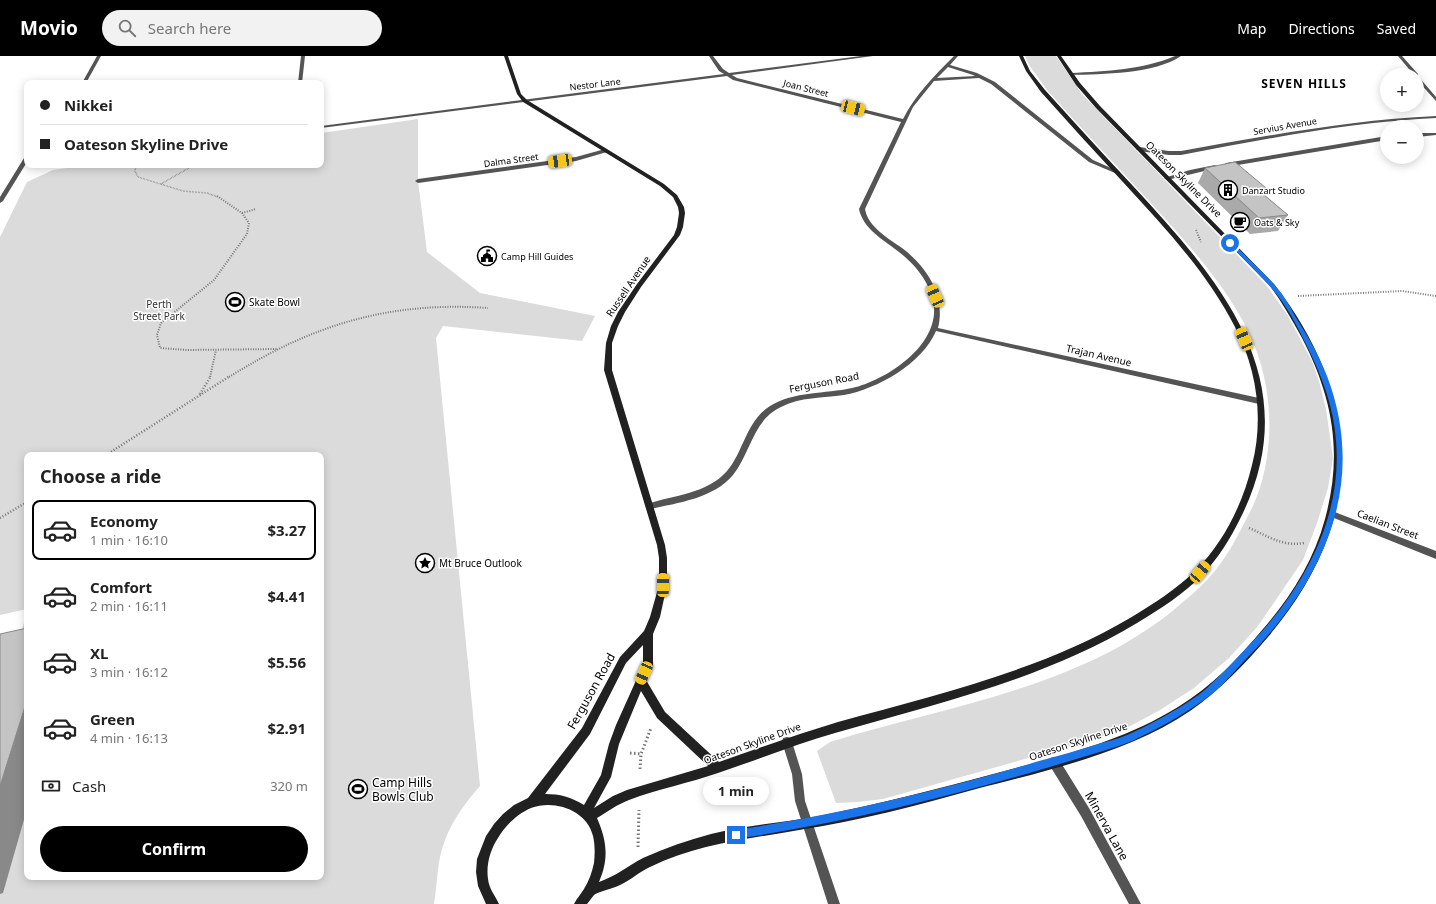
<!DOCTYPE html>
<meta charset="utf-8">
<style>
body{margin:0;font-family:"Noto Sans",sans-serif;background:#f2f2f2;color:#222;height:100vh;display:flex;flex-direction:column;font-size:15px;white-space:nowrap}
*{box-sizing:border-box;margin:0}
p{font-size:13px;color:#767676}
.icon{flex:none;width:22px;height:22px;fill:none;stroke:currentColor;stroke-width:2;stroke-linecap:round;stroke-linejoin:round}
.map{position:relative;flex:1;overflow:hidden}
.panel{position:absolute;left:24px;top:396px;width:300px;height:428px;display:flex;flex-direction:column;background:#fff;border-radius:8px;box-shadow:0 2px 10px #0003}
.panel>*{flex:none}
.banner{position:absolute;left:24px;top:24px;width:300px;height:88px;border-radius:8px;box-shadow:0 2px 10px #0003;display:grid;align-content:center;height:88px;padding:0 16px;background:#fff}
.buttons{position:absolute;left:1380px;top:12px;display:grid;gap:8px}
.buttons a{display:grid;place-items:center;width:44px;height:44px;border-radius:50%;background:#fff;box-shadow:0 2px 10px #0003;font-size:20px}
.end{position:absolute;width:18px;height:18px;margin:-9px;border:5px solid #1a73e8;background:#fff;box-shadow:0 0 0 2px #fff}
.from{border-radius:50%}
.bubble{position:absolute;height:28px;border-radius:14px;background:#fff;box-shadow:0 2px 10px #0003;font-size:13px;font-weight:700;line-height:28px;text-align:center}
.car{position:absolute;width:12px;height:24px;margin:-12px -6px;border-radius:5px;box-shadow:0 0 3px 1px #0007;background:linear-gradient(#f5c518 24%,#345 0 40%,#f5c518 0 76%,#345 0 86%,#f5c518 0)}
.banner b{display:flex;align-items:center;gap:14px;height:38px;font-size:15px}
.banner b+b{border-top:1px solid #e0e0e0}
.banner i{width:10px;height:10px;background:#222}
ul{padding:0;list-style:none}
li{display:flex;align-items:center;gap:12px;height:60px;margin:0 8px 6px;padding:0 8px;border:2px solid transparent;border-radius:8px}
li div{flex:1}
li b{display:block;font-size:15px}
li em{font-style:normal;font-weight:700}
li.on{border-color:#000}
li>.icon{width:36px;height:36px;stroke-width:1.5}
h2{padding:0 16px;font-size:18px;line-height:48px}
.pay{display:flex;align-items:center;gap:10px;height:44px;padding:0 16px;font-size:15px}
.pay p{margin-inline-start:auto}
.action{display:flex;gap:8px;margin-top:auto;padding:8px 16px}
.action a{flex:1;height:46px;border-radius:24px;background:#000;color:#fff;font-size:16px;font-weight:700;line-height:46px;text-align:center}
header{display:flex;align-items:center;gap:24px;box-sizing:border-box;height:56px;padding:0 20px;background:#000;color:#fff}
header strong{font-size:19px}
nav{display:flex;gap:22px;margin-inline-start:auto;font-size:14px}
.search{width:280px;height:36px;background:#f2f2f2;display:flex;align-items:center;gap:10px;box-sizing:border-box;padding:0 14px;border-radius:22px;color:#767676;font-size:15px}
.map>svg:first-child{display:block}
.green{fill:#dbdbdb}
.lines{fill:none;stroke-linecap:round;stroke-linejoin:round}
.path-far3{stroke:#767676;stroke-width:1.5;stroke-dasharray:0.5 1;stroke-linecap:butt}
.path-far2{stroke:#767676;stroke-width:2;stroke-dasharray:1 1.5;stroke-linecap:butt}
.path-far1{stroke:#767676;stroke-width:2.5;stroke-dasharray:1 2;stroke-linecap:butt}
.path{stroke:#767676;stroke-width:3;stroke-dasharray:1.5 2.5;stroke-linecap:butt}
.lane{fill:#545454;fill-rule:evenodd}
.street{fill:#545454;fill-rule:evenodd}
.secondary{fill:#212121;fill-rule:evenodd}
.wall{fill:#a9a9a9}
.shaded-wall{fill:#898989}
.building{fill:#c4c4c4;stroke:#898989}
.route{fill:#1a73e8}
.labels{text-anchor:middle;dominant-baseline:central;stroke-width:3;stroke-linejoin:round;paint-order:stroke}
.far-street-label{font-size:9px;fill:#000;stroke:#fff}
.far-poi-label{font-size:9px;fill:#000;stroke:#fff;text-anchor:start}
.street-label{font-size:10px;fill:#000;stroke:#fff}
.poi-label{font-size:10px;fill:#000;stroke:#fff;text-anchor:start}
.park-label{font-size:10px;fill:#323232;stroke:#fff}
.far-district-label{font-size:12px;font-weight:bold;letter-spacing:1px;fill:#000;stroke:#fff}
.near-street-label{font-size:12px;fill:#000;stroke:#fff}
.near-poi-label{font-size:12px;fill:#000;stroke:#fff;text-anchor:start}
</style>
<header>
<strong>Movio</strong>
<div class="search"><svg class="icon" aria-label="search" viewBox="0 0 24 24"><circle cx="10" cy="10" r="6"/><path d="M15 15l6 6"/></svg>Search here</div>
<nav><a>Map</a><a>Directions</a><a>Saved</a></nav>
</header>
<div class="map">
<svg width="1436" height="848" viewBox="0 0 1436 848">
<rect width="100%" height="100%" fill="#fff"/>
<g class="green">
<path d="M1025,0H1056L1082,38L1267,230L1288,260L1312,305L1319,325L1326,353L1333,402L1328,432L1317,467L1303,504L1258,570L1229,602L1194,632L1160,654L1123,674L1082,687L883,743L858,746L836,747L817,695L830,686C945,650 1072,634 1170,557C1185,544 1201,532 1214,516C1229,498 1239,477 1250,456C1277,402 1275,331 1249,277C1225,227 1186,186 1149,145C1115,108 1081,72 1047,34L1029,9Z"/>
<path d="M418,63V125L427,196L480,237L595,260L582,285L443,270L436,282L480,730C464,748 449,769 442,793C437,810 437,830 434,848H0V644L27,557V821H321V399H27V553L0,559V181L27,126L53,114L88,109H321V77Z"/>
</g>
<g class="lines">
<g class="path-far3">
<path d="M136,109L135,115L138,121L183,135L207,137L218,141"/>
<path d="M161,128L194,109"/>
</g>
<g class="path-far2">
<path d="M217,140L242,157L249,167L247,178L214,224L161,267L157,279L160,292L187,294L277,293"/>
<path d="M242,157L256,153"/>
<path d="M1196,174L1201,186"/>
<path d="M1298,240L1402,235L1436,240"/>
<path d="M210,321L216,294"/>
<path d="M229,321C312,269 389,245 488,252"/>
</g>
<g class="path-far1">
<path d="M200,338L211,320"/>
<path d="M106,399L230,320"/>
<path d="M0,462L27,446"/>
<path d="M1249,472C1268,480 1283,491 1304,487"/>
</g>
<g class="path">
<path d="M630,697L641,698"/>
<path d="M640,713L641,698L651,672"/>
<path d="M638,791L639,754"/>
</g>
<path class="lane" d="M1054,701L1058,702L1089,752L1141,848H1129L1081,760L1050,710L1049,706L1050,702Z"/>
<g class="street">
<path d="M97,0H101L86,27H82Z"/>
<path d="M301,0H305L302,27H298Z"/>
<path d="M709,0H713L723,13L729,17L861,0H873L732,19L737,22L903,63C915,39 935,19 954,0H958L950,9L977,17L995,26L1093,104L1120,116L1115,117L1089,106L991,28L979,22L934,25L913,51L865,153C868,171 888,182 902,192C927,211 946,240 938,272L1259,342L1262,343L1263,345L1262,347L1259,348L936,275C922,308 877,333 844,339C823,342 800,341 781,351C753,364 751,396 733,419C714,442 678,447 650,453L647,452L646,450L647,448C674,439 707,438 727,415C744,395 746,365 770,350C794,335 825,338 852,332C886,324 937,291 934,251C932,229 916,209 899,196C884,184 863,173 859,153L901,66L733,24L727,20L321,72V70L724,18L719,15ZM948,11L973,19L975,20L937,22Z"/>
<path d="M1175,0H1181C1155,18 1102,18 1071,19L1069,18L1071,17C1107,15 1142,14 1175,0Z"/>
<path d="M1398,0H1402L1418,18V20L1436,41V45L1417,24V19H1414Z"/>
<path d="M1436,60V62C1350,66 1266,83 1181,99H1169L1139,95L1136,93L1139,91L1169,95H1181C1266,80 1350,64 1436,60Z"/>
<path d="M1417,77H1436V79L1417,81Z"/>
<path d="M1387,80V84L1226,111L1223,109L1226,107Z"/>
<path d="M605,93L607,94V96L576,105L418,127L415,125L418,123L576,101Z"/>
<path d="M27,100V106L3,145L0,147V141L24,102Z"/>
<path d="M1215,109L1217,110V112L1167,124L1164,122L1190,114Z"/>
<path d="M1332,455L1436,495V503L1329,460L1328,458L1329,456Z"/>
<path d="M787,681L791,682L792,686L802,718L805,745L840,848H828L795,745L792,718L782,686L783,682Z"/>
</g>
<path class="secondary" d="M504,0H508L521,38L527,44L664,128L677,139L684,151L685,157L683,171L680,179L641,231L625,256L618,270L612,287V314L665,489L667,502V529L660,561L653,578V609L646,624L665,656L719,706C759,692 798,678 838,666C938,638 1040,615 1130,562C1153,548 1177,533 1196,514C1224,486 1243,447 1252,409C1264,363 1257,313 1235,271C1207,216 1164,171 1122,125C1095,96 1068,66 1041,36L1026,15L1019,0H1023L1030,15L1045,34C1074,66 1103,98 1133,130C1222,226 1309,326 1240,463C1230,483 1218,503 1202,519C1184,538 1160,553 1137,567C1044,623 939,647 835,677C796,688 757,704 718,717C689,727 658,733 629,744C618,748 607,756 597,762C607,785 609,803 599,826C616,820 628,810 643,802C665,792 688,784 711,778C745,769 780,767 814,761C876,749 937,733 997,717C1059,701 1123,685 1178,651C1211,631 1239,602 1263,573C1291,541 1314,504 1325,463C1343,397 1333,342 1302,282C1292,264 1282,246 1270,230L1096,52L1076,29L1057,0H1061L1080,27L1100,50L1274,228C1331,301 1360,387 1329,478C1316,516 1294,550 1268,581C1245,608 1220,634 1190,655C1130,696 1046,715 976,733C918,749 859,765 799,774C748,783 697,788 650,811C639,816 631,824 620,829C614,832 598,836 594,839C593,840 588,847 587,848H574C577,842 581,838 584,833C589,825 592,816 594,807C595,798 595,788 593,780C587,754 554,743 531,752C517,758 505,770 498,782C490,794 486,809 488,823C489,833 495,839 499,848H486L478,830L476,816L477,803L486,780L494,768L503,758L514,749L528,742L582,672L620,601L644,575L650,561L659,529V502L657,489L604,314L606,287L611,270L618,256L637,228L674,179L677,171L679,157L678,151L673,141L660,130L523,46L517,38ZM643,589V609L616,669L609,688L601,719L584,749C571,741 560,738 545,738L590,678L626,607ZM641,635L657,662L708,710L627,734L613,740L594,752L611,721L619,688Z"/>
</g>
<path class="wall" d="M1205,112L1266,132L1263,138L1288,159L1278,175L1250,178L1198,127Z"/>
<path class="shaded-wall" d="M27,644V753L3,837L0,838V730Z"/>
<g class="building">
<path d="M1235,106L1266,132L1257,133L1288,159L1259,162L1205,112Z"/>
<path d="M27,572V644L0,730V578Z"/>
</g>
<path class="route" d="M1229,186H1232C1248,203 1268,220 1282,238C1287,245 1291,253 1295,260C1307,279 1319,299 1327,320C1368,428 1324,523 1248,601C1235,614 1223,630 1208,641C1185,658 1158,673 1132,685C1123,689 1112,692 1103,695C1083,701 1063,707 1043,713C942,743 840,767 736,783L733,782L732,779L733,776L736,774C839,758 939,735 1039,705C1059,700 1078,694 1098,688C1107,685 1118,683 1127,679C1150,669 1187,649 1206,633C1221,619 1235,604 1249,589C1302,536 1343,462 1336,385C1334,351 1321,318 1306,288C1298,272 1289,254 1278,240C1263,221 1245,205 1229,188Z"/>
<defs>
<symbol id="building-ring" viewBox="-11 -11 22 22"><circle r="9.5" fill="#fff" stroke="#000" stroke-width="1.5"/><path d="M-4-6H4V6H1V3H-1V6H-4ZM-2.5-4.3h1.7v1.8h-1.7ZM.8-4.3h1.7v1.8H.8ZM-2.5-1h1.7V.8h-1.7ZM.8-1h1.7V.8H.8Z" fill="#000"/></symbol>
<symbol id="cafe-ring" viewBox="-11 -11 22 22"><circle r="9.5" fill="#fff" stroke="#000" stroke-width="1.5"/><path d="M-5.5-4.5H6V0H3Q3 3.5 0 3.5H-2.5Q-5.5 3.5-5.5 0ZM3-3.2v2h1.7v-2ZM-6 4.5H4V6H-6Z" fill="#000"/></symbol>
<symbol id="civic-ring" viewBox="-11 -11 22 22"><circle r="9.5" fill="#fff" stroke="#000" stroke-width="1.5"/><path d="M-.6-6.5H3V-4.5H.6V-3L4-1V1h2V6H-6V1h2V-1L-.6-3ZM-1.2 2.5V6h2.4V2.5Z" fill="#000"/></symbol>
<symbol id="stadium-ring" viewBox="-11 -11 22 22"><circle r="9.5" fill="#fff" stroke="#000" stroke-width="1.5"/><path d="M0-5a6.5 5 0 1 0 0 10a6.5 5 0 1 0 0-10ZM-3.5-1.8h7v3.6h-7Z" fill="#000"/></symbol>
<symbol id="sight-ring" viewBox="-11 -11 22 22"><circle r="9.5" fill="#fff" stroke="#000" stroke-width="1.5"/><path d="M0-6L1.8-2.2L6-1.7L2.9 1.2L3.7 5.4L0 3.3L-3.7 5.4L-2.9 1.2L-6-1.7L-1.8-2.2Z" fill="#000"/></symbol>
</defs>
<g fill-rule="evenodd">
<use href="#building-ring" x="1217" y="123" width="22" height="22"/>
<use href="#cafe-ring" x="1229" y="155" width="22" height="22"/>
<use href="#civic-ring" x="476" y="189" width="22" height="22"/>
<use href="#stadium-ring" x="224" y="235" width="22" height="22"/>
<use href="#sight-ring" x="414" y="496" width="22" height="22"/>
<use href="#stadium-ring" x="347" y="722" width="22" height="22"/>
</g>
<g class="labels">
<g class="far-street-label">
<text transform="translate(595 28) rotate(-7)">Nestor Lane</text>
<text transform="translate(806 32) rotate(14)">Joan Street</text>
<text transform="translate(1285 70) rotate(-10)">Servius Avenue</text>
<text transform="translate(511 104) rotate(-8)">Dalma Street</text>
</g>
<g class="far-poi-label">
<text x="1242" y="134">Danzart Studio</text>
<text x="1254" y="166">Oats &amp; Sky</text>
<text x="501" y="200">Camp Hill Guides</text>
</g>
<g class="street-label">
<text transform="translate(1184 123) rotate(45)">Oateson Skyline Drive</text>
<text transform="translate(628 230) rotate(-56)">Russell Avenue</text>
<text transform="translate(1099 299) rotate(13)">Trajan Avenue</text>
<text transform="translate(824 326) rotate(-11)">Ferguson Road</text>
<text transform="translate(1388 468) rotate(21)">Caelian Street</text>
<text transform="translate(1078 685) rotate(-18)">Oateson Skyline Drive</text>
<text transform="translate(752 687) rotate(-20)">Oateson Skyline Drive</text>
</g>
<g class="poi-label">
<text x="249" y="246">Skate Bowl</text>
<text x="439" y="507">Mt Bruce Outlook</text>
</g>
<g class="park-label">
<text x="159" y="248">Perth<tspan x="159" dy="12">Street Park</tspan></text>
</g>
<g class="far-district-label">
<text x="1304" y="27">SEVEN HILLS</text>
</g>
<g class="near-street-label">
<text transform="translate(591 635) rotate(-61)">Ferguson Road</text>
<text transform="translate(1107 770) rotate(61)">Minerva Lane</text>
</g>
<g class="near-poi-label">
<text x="372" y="726">Camp Hills<tspan x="372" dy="14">Bowls Club</tspan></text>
</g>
</g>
</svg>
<div class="buttons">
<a>+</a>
<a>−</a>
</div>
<i class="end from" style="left:1230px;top:187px"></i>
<i class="end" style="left:736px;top:779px"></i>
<div class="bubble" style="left:703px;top:721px;width:66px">1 min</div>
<i class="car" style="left:853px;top:52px;rotate:104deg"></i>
<i class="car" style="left:560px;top:105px;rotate:262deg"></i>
<i class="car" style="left:935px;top:240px;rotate:336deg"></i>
<i class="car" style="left:1244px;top:283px;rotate:336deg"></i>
<i class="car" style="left:1200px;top:516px;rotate:40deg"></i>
<i class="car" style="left:663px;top:529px;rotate:1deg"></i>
<i class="car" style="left:644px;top:617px;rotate:204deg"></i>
<div class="banner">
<b><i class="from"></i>Nikkei</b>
<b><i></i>Oateson Skyline Drive</b>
</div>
<section class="panel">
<h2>Choose a ride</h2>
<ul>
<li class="on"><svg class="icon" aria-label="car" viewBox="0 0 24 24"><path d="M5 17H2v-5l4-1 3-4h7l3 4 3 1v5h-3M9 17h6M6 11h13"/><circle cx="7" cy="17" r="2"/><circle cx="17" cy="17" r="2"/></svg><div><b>Economy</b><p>1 min · 16:10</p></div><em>$3.27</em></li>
<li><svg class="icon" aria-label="car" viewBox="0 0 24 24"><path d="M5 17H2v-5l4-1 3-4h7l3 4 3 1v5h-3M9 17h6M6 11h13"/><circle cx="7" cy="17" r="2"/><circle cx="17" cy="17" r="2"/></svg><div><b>Comfort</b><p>2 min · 16:11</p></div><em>$4.41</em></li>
<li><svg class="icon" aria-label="car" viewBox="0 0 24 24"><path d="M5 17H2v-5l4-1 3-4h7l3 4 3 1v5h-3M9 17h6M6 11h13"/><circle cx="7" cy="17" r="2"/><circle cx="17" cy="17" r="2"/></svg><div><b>XL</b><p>3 min · 16:12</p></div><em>$5.56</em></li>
<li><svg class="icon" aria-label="car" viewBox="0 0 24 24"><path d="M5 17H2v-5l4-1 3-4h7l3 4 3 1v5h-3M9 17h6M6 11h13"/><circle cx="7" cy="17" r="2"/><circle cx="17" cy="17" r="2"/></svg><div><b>Green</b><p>4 min · 16:13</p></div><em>$2.91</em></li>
</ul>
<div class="pay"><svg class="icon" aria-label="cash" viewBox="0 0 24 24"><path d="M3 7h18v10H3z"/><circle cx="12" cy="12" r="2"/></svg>Cash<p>320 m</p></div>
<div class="action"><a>Confirm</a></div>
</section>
</div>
